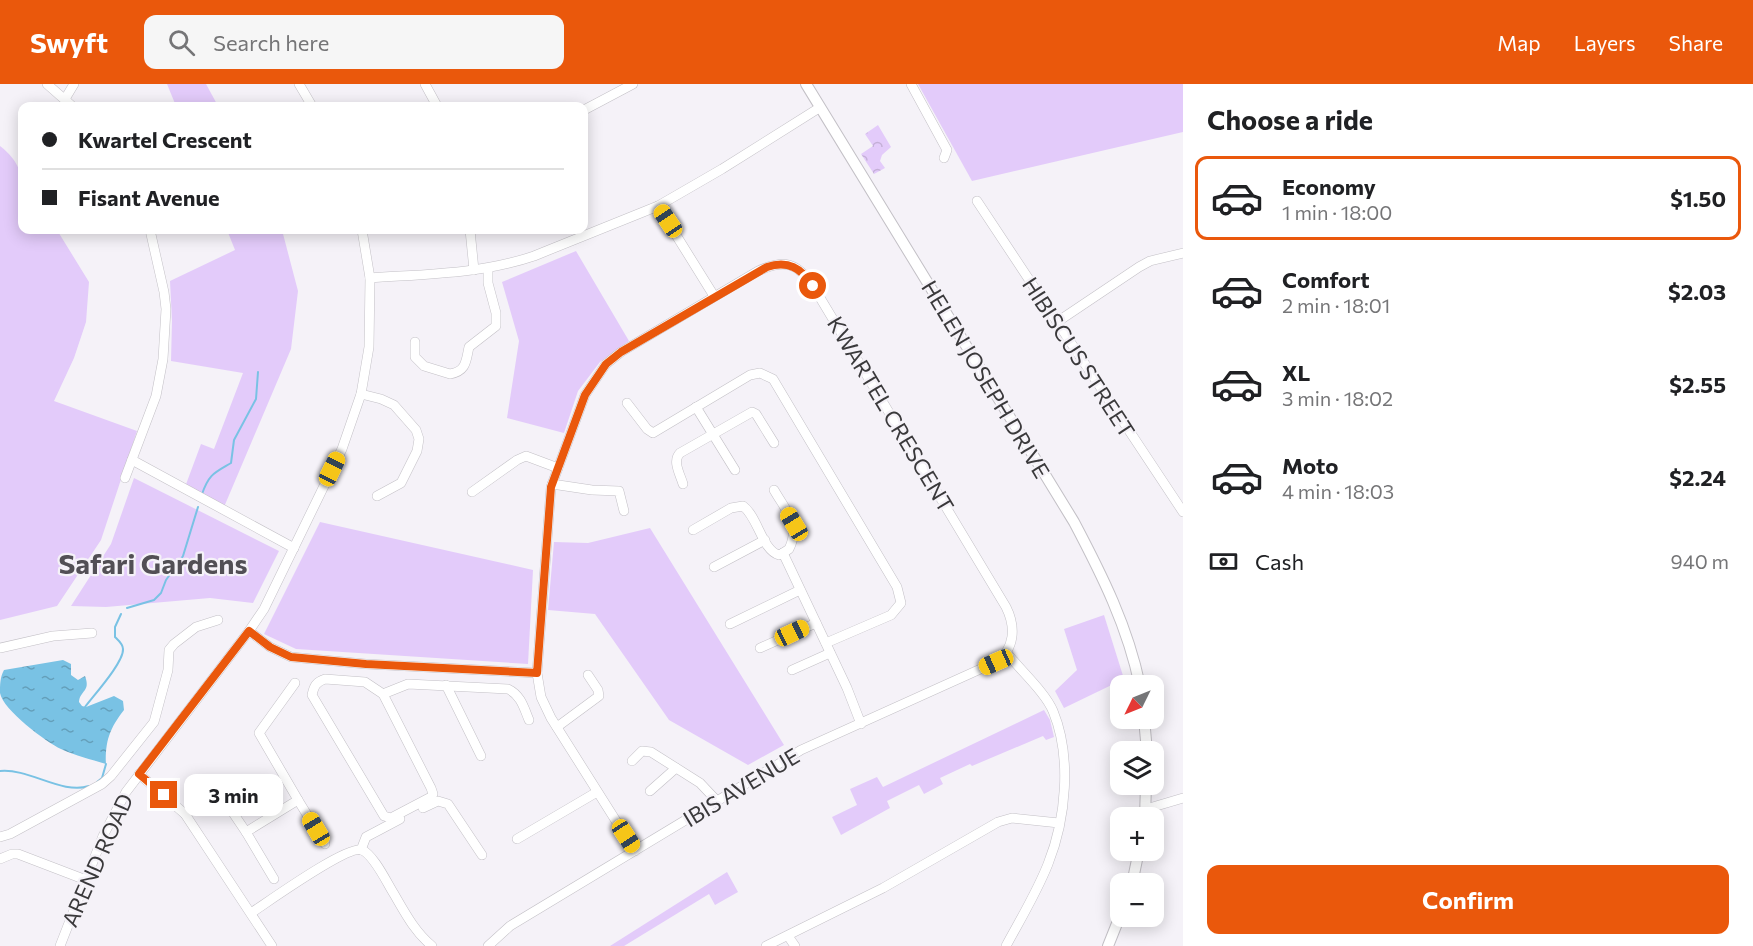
<!DOCTYPE html>
<meta charset="utf-8">
<style>
body{margin:0;font-family:Commissioner,sans-serif;background:#f6f6f6;color:#202124;height:100vh;display:flex;flex-direction:column;font-size:22px;white-space:nowrap}
*{box-sizing:border-box;margin:0}
p{font-size:20px;color:#757577}
.icon{flex:none;width:33px;height:33px;fill:none;stroke:currentColor;stroke-width:2;stroke-linecap:round;stroke-linejoin:round}
.map{position:relative;flex:1;overflow:hidden}
.sheet{display:flex;flex-direction:column;background:#fff;width:570px}
.sheet>*{flex:none}
.top-card{position:absolute;left:18px;top:18px;width:570px;height:132px;border-radius:12px;box-shadow:0 3px 15px #0003;display:grid;align-content:center;height:132px;padding:0 24px;background:#fff}
.needle{width:39px;rotate:227deg}
.fabs{position:absolute;left:1110px;top:591px;display:grid;gap:12px}
.fabs a{display:grid;place-items:center;width:54px;height:54px;border-radius:12px;background:#fff;box-shadow:0 3px 15px #0003;font-size:30px}
.end{position:absolute;width:27px;height:27px;margin:-14px;border:8px solid #ea580c;background:#fff;box-shadow:0 0 0 3px #fff}
.from{border-radius:50%}
.bubble{position:absolute;height:42px;border-radius:12px;background:#fff;box-shadow:0 3px 15px #0003;font-size:20px;font-weight:700;line-height:42px;text-align:center}
.car{position:absolute;width:18px;height:36px;margin:-18px -9px;border-radius:8px;box-shadow:0 0 4px 2px #0007;background:linear-gradient(#f5c518 24%,#345 0 40%,#f5c518 0 76%,#345 0 86%,#f5c518 0)}
.top-card b{display:flex;align-items:center;gap:21px;height:57px;font-size:22px}
.top-card b+b{border-top:2px solid #e0e0e0}
.top-card i{width:15px;height:15px;background:#202124}
ul{padding:0;list-style:none}
li{display:flex;align-items:center;gap:18px;height:84px;margin:0 12px 9px;padding:0 12px;border:3px solid transparent;border-radius:12px}
li div{flex:1}
li b{display:block;font-size:22px}
li em{font-style:normal;font-weight:700}
li.on{border-color:#ea580c}
li>.icon{width:54px;height:54px;stroke-width:1.5}
h2{padding:0 24px;font-size:27px;line-height:72px}
.pay{display:flex;align-items:center;gap:15px;height:66px;padding:0 24px;font-size:22px}
.pay p{margin-inline-start:auto}
.cta{display:flex;gap:12px;margin-top:auto;padding:12px 24px}
.cta a{flex:1;height:69px;border-radius:12px;background:#ea580c;color:#fff;font-size:24px;font-weight:700;line-height:69px;text-align:center}
header{display:flex;align-items:center;gap:36px;box-sizing:border-box;height:84px;padding:0 30px;background:#ea580c;color:#fff}
header strong{font-size:28px}
nav{display:flex;gap:33px;margin-inline-start:auto;font-size:21px}
.search{width:420px;height:54px;background:#f6f6f6;display:flex;align-items:center;gap:15px;box-sizing:border-box;padding:0 21px;border-radius:12px;color:#757577;font-size:22px}
main{display:flex;flex:1;min-height:0}
.map>svg:first-child{display:block}
.grass{fill:#e3cbfa}
.park{fill:url(#park-crowns)}
.water{fill:url(#water-ripples)}
.lines{fill:none;stroke-linecap:round;stroke-linejoin:round}
.stream{stroke:#79c2e4;stroke-width:2}
.minor-casing{stroke:#c3c0c6;stroke-width:10}
.tertiary-casing{stroke:#c3c0c6;stroke-width:12}
.minor{stroke:#fff;stroke-width:9}
.tertiary{stroke:#fff;stroke-width:10}
.route{stroke:#ea580c;stroke-width:8}
.labels{text-anchor:middle;dominant-baseline:central;stroke-width:4.5;stroke-linejoin:round;paint-order:stroke}
.street-label{font-size:22px;fill:#3a393b;stroke:#f5f2f8}
.district-label{font-size:28px;font-weight:bold;fill:#524f55;stroke:#f5f2f8}
</style>
<header>
<strong>Swyft</strong>
<div class="search"><svg class="icon" aria-label="search" viewBox="0 0 24 24"><circle cx="10" cy="10" r="6"/><path d="M15 15l6 6"/></svg>Search here</div>
<nav><a>Map</a><a>Layers</a><a>Share</a></nav>
</header>
<main>
<div class="map">
<svg width="1183" height="862" viewBox="0 0 1183 862">
<defs>
<pattern id="park-crowns" width="20" height="18" patternUnits="userSpaceOnUse" patternTransform="scale(1.5)"><rect width="20" height="18" fill="#e3cbfa"/><path d="M2 6a3 3 0 1 1 6 0M12 15a3 3 0 1 1 6 0" fill="none" stroke="#c4afd7"/></pattern>
<pattern id="water-ripples" width="26" height="14" patternUnits="userSpaceOnUse" patternTransform="scale(1.5)"><rect width="26" height="14" fill="#79c2e4"/><path d="M2 4q2-2 4 0t4 0M15 11q2-2 4 0t4 0" fill="none" stroke="#649fba"/></pattern>
</defs>
<rect width="100%" height="100%" fill="#f5f2f8"/>
<g class="grass">
<path d="M167,0H206L218,22H176Z"/>
<path d="M918,0H1183V48L972,97Z"/>
<path d="M0,62C31,86 22,110 22,146H57L89,198L86,238L74,274L54,317L137,347L101,456L57,522L0,536Z"/>
<path d="M227,146H282L298,207L291,265L224,423L185,403L201,360L214,365L243,289L171,277L172,237L170,197L235,166Z"/>
<path d="M576,167L629,257L600,278L578,307L564,349L507,334L519,257L502,198Z"/>
<path d="M134,394L279,467L253,519L210,514L106,523L71,522L111,460Z"/>
<path d="M320,438L533,486L528,580L296,565L264,550Z"/>
<path d="M650,444L784,661L748,681L669,636L595,530L548,526L554,458L588,459Z"/>
<path d="M1104,531L1124,595L1064,624L1055,607L1077,586L1064,545Z"/>
<path d="M1044,626L1050,636L1054,653L1046,656L1043,652L972,682L970,680L940,694L943,700L924,710L919,701L887,717L890,724L841,751L832,733L857,721L850,705L877,693L883,703Z"/>
<path d="M727,788L738,808L715,821L709,810L624,862H610Z"/>
</g>
<path class="park" d="M878,41L891,63L882,71L880,77L885,84L874,90L861,70L873,62L865,50Z"/>
<path class="water" d="M63,576L71,580V591L78,596L85,592C91,608 80,606 79,618L82,622L86,623L114,612L123,617L124,626C110,644 105,657 106,680C90,675 76,672 61,665C46,658 3,626 0,609C0,601 0,593 4,586Z"/>
<g class="lines">
<g class="stream">
<path d="M202,410C209,390 214,389 231,379L234,356L256,315L258,288"/>
<path d="M127,524L154,516L161,509L166,496L183,472L198,423"/>
<path d="M85,623C94,611 124,578 123,565C123,560 118,556 115,553V543L121,530"/>
<path d="M0,687C29,684 62,711 89,702"/>
<path d="M97,698L102,694L106,680"/>
</g>
<defs>
<g id="minor">
<path d="M47,0L72,22"/>
<path d="M299,0L312,22"/>
<path d="M425,0L437,22"/>
<path d="M911,0L947,66L944,74"/>
<path d="M65,15L74,0"/>
<path d="M584,26L633,0"/>
<path d="M977,117L1183,428"/>
<path d="M658,122L714,212"/>
<path d="M470,146L474,186"/>
<path d="M370,194C426,190 481,190 534,172L658,122L722,85L819,24"/>
<path d="M1057,238L1139,183L1150,177L1183,169"/>
<path d="M415,258V273L424,282L450,290C467,287 466,276 469,263L496,242V229L488,199V184"/>
<path d="M361,310L381,315L394,321L416,346L419,355L417,367L401,399L377,412"/>
<path d="M627,319L647,345L653,349L750,291L760,289L773,295L897,503L901,519L891,531L826,559"/>
<path d="M696,323L735,386"/>
<path d="M132,376L294,464"/>
<path d="M125,394L156,312L163,275L166,225L164,208L150,146"/>
<path d="M552,400L592,406L619,407L624,427"/>
<path d="M683,400C680,390 672,377 680,369L752,328L756,330L774,359"/>
<path d="M774,406C786,427 801,441 789,465L783,469"/>
<path d="M472,408L517,376L526,372L558,384"/>
<path d="M693,446L731,424L743,422C758,433 762,466 779,471L783,469"/>
<path d="M783,469L847,604L861,640"/>
<path d="M714,483L765,456"/>
<path d="M730,540L800,506"/>
<path d="M249,547L270,563L291,573L366,580L537,589"/>
<path d="M0,564L53,552L92,549"/>
<path d="M760,564L816,539"/>
<path d="M792,586L830,569"/>
<path d="M325,595L365,598L383,610L431,704L433,710L431,713L391,734L384,732L312,611C314,602 316,598 325,595Z"/>
<path d="M446,601L481,672"/>
<path d="M383,610L408,600L508,605C521,611 524,624 529,636"/>
<path d="M557,643L599,612L598,606L588,591"/>
<path d="M632,677L642,667L651,668L700,699L717,717"/>
<path d="M139,690L185,730L272,862"/>
<path d="M650,707L676,684"/>
<path d="M298,716L325,760"/>
<path d="M423,724L438,717L448,720L482,771"/>
<path d="M1146,725L1183,714"/>
<path d="M185,730L212,713L221,711L246,748L298,716L259,649L295,599"/>
<path d="M246,748L274,795"/>
<path d="M0,753L10,750L102,700L111,692L154,638L168,586L169,566L174,560L196,543L218,536"/>
<path d="M517,755L597,708"/>
<path d="M361,766L366,753L400,735"/>
<path d="M0,775L12,770H18L86,796"/>
<path d="M251,829C268,818 347,761 362,766C374,771 387,799 394,810C405,829 415,848 432,862"/>
<path d="M788,852L795,862"/>
<path d="M60,862L103,752L126,708L249,547L264,525L342,365L361,310L369,263L370,194L362,146"/>
<path d="M488,862L510,842L780,679L801,666L996,578C1015,565 1016,543 1006,523L813,202C797,178 784,175 758,187L621,268L606,280L585,311L551,403L537,589L541,613L551,634L635,767"/>
<path d="M766,862L883,804L998,738L1012,734L1059,739"/>
<path d="M1006,862C1020,836 1037,808 1048,780C1066,735 1072,673 1053,627C1045,608 1020,586 1007,569"/>
</g>
<g id="tertiary">
<path d="M806,0L1074,438C1102,491 1128,543 1140,602"/>
<path d="M1144,634L1147,668"/>
<path d="M1145,734L1146,700"/>
<path d="M1132,800L1139,766"/>
<path d="M1108,862L1120,832"/>
</g>
</defs>
<use href="#minor" class="minor-casing"/>
<use href="#tertiary" class="tertiary-casing"/>
<use href="#minor" class="minor"/>
<use href="#tertiary" class="tertiary"/>
</g>
<g class="lines">
<path class="route" d="M164,711L139,690L249,547L270,563L291,573L366,580L537,589L551,403L585,311L606,280L621,268L767,183C788,176 801,184 813,202"/>
</g>
<g class="labels">
<g class="street-label">
<text transform="translate(1079 273) rotate(57)">HIBISCUS STREET</text>
<text transform="translate(986 295) rotate(59)">HELEN JOSEPH DRIVE</text>
<text transform="translate(891 330) rotate(59)">KWARTEL CRESCENT</text>
<text transform="translate(741 703) rotate(-31)">IBIS AVENUE</text>
<text transform="translate(97 776) rotate(-66)">AREND ROAD</text>
</g>
<g class="district-label">
<text x="153" y="479">Safari Gardens</text>
</g>
</g>
</svg>
<div class="fabs">
<a><svg class="needle" viewBox="-14 -14 28 28"><path d="M0-13l5 13h-10z" fill="#e53935"/><path d="M0 13l5-13h-10z" fill="#757577"/></svg></a>
<a><svg class="icon" aria-label="layers" viewBox="0 0 24 24"><path d="M12 4l9 5-9 5-9-5zM3 14l9 5 9-5"/></svg></a>
<a>+</a>
<a>−</a>
</div>
<i class="end from" style="left:813px;top:202px"></i>
<i class="end" style="left:164px;top:711px"></i>
<div class="bubble" style="left:184px;top:690px;width:99px">3 min</div>
<i class="car" style="left:668px;top:137px;rotate:326deg"></i>
<i class="car" style="left:332px;top:385px;rotate:26deg"></i>
<i class="car" style="left:794px;top:440px;rotate:329deg"></i>
<i class="car" style="left:792px;top:549px;rotate:65deg"></i>
<i class="car" style="left:996px;top:578px;rotate:246deg"></i>
<i class="car" style="left:316px;top:745px;rotate:329deg"></i>
<i class="car" style="left:626px;top:752px;rotate:147deg"></i>
<div class="top-card">
<b><i class="from"></i>Kwartel Crescent</b>
<b><i></i>Fisant Avenue</b>
</div>
</div>
<section class="sheet">
<h2>Choose a ride</h2>
<ul>
<li class="on"><svg class="icon" aria-label="car" viewBox="0 0 24 24"><path d="M5 17H2v-5l4-1 3-4h7l3 4 3 1v5h-3M9 17h6M6 11h13"/><circle cx="7" cy="17" r="2"/><circle cx="17" cy="17" r="2"/></svg><div><b>Economy</b><p>1 min · 18:00</p></div><em>$1.50</em></li>
<li><svg class="icon" aria-label="car" viewBox="0 0 24 24"><path d="M5 17H2v-5l4-1 3-4h7l3 4 3 1v5h-3M9 17h6M6 11h13"/><circle cx="7" cy="17" r="2"/><circle cx="17" cy="17" r="2"/></svg><div><b>Comfort</b><p>2 min · 18:01</p></div><em>$2.03</em></li>
<li><svg class="icon" aria-label="car" viewBox="0 0 24 24"><path d="M5 17H2v-5l4-1 3-4h7l3 4 3 1v5h-3M9 17h6M6 11h13"/><circle cx="7" cy="17" r="2"/><circle cx="17" cy="17" r="2"/></svg><div><b>XL</b><p>3 min · 18:02</p></div><em>$2.55</em></li>
<li><svg class="icon" aria-label="car" viewBox="0 0 24 24"><path d="M5 17H2v-5l4-1 3-4h7l3 4 3 1v5h-3M9 17h6M6 11h13"/><circle cx="7" cy="17" r="2"/><circle cx="17" cy="17" r="2"/></svg><div><b>Moto</b><p>4 min · 18:03</p></div><em>$2.24</em></li>
</ul>
<div class="pay"><svg class="icon" aria-label="cash" viewBox="0 0 24 24"><path d="M3 7h18v10H3z"/><circle cx="12" cy="12" r="2"/></svg>Cash<p>940 m</p></div>
<div class="cta"><a>Confirm</a></div>
</section>
</main>
